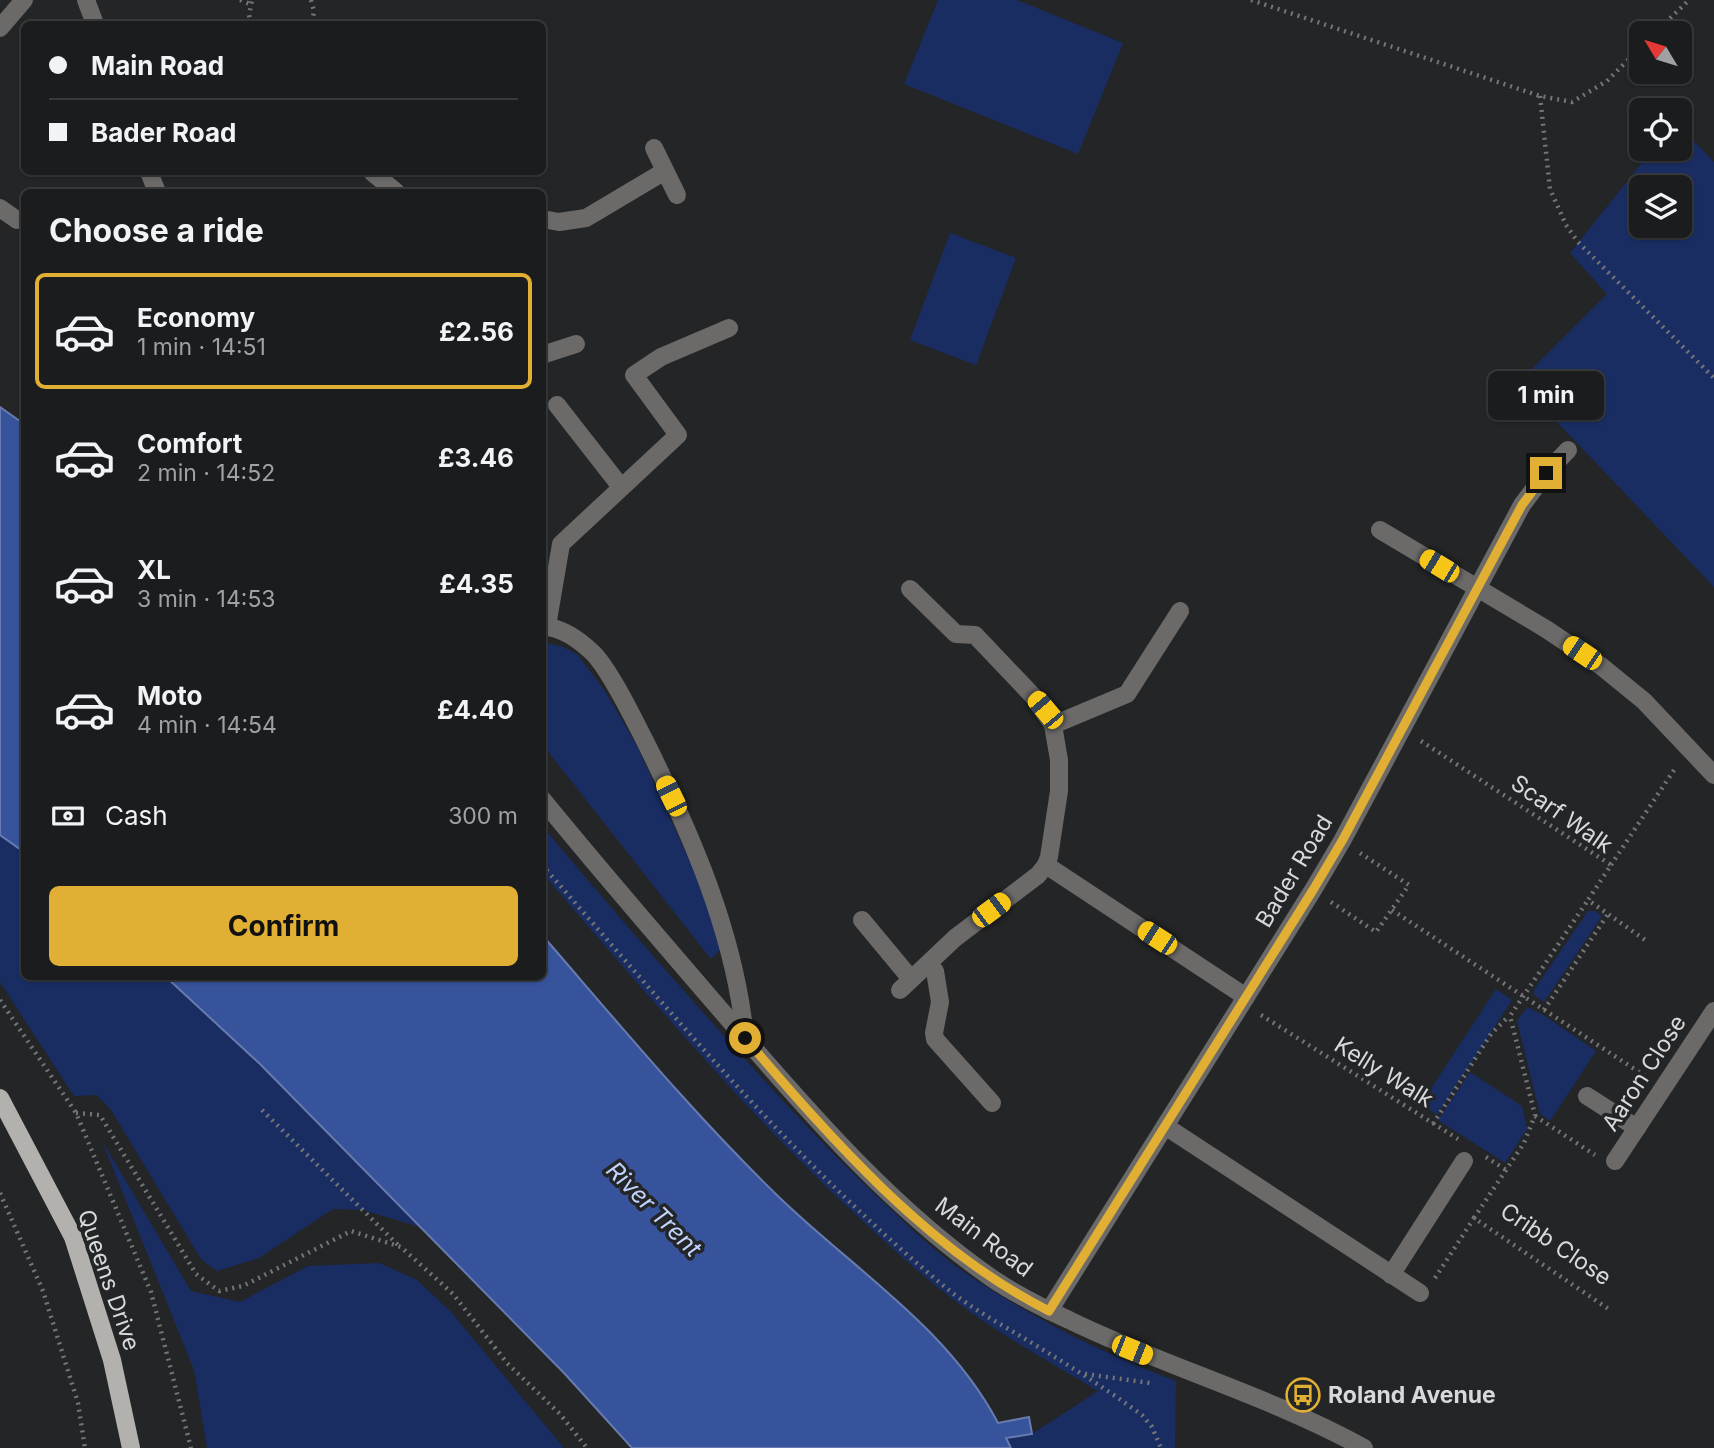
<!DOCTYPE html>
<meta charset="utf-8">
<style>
body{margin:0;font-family:Inter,sans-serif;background:#27292a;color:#f1f3f6;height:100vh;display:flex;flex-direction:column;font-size:26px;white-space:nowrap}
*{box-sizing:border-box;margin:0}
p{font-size:23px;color:#9fa1a4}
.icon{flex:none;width:38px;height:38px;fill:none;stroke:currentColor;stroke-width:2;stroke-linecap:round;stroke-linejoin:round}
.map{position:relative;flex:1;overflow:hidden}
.sheet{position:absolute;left:21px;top:189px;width:525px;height:791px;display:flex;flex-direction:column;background:#1a1c1d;border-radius:10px;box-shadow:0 2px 5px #0004,0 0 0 2px #383a3b}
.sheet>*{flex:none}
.top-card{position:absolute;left:21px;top:21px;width:525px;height:154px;border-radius:10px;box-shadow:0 2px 5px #0004,0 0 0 2px #383a3b;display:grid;align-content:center;height:154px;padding:0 28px;background:#1a1c1d}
.needle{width:46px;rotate:308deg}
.buttons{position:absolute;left:1629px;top:21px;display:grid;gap:14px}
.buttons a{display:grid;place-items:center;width:63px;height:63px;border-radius:10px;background:#1a1c1d;box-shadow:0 2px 5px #0004,0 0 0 2px #383a3b;font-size:35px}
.end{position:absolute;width:32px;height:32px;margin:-16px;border:9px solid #e1af34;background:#111;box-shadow:0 0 0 4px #111}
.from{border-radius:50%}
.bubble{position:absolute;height:49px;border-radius:10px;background:#1a1c1d;box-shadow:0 2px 5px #0004,0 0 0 2px #383a3b;font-size:23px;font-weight:700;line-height:49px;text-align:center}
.car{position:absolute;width:21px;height:42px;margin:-21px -10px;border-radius:9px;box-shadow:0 0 5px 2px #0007;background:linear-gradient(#f5c518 24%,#345 0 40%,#f5c518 0 76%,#345 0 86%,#f5c518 0)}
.top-card b{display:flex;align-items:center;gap:24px;height:66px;font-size:26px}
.top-card b+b{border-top:2px solid #383a3b}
.top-card i{width:18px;height:18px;background:#f1f3f6}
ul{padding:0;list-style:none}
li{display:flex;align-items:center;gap:21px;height:116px;margin:0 14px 10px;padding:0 14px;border:4px solid transparent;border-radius:10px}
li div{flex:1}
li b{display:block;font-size:26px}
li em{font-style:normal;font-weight:700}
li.selected{border-color:#e1af34}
li>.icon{width:63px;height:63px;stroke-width:1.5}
h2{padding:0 28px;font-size:32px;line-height:84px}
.pay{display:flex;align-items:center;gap:18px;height:77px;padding:0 28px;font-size:26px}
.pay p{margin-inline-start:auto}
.button{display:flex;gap:14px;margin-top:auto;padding:14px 28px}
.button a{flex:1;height:80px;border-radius:10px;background:#e1af34;color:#111;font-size:28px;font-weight:700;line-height:80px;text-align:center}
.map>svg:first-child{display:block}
.green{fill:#192d63;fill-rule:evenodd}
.water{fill:#37539b;stroke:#677bae;stroke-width:2}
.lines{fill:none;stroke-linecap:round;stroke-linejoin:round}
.path{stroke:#747577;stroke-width:4.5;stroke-dasharray:2 5;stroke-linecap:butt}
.minor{stroke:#6b6a69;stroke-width:18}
.major{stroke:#b2b1ae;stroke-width:18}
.route{stroke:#e1af34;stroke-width:9}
.labels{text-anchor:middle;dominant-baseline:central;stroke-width:7;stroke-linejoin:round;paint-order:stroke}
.street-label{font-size:23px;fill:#d8d9db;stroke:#232527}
.poi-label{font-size:23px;font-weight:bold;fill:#d8d9db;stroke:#232527;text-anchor:start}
.water-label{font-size:24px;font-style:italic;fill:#c1d4fd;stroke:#232527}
</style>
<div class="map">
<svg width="1714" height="1448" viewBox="0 0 1714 1448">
<rect width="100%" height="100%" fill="#232527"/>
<g class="green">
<path d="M938,0H1017L1123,43L1078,154L904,84Z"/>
<path d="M1680,127L1714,162V587L1519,382L1607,294L1570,253L1653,149H1680ZM1642,187H1680V226H1642Z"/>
<path d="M950,233L1016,258L976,365L910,340Z"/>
<path d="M543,642L563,647L577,654L605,691L637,746L707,899L721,949L711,959L543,745Z"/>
<path d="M542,826C599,894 657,961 716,1027C763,1079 810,1132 861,1181C894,1212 927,1246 964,1272C1030,1317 1101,1353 1176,1381L1175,1448H1011L1006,1438L1032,1434L1098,1391C1049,1361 996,1333 950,1297C911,1267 875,1233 839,1199C733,1097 639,985 543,874Z"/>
<path d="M0,835L24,852V976L166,977L260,1064L420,1227L363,1210L333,1209L259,1258L217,1271L201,1259L111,1110L97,1095L74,1096L0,982Z"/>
<path d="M1588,911H1595L1602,916L1544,1002L1534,995V990Z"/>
<path d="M1496,989L1512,1000L1437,1115L1421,1104Z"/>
<path d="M1527,1007L1545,1016L1596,1051L1550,1121L1540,1114L1517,1021Z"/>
<path d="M1470,1072L1522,1106L1527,1129L1505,1163L1438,1120Z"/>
<path d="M102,1141L191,1291L240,1302L308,1266L379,1263L417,1280L450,1311L564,1448H207L194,1370Z"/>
</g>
<g class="water">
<path d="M0,407L24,424V852L0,835Z"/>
<path d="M543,936C620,1025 696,1117 781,1199C856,1271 949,1329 998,1423L1029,1417L1032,1434L1006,1438L1011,1448H632L564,1373L260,1064L166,977L542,976Z"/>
</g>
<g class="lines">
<g class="path">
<path d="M240,0L250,4"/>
<path d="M311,0L314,11L312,24"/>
<path d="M1251,0L1540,96L1572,102L1607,81L1642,46"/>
<path d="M251,24L249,15L252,0"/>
<path d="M1655,33L1689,0"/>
<path d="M1540,96L1550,189L1566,225L1578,242L1714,378"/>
<path d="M1421,741L1611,865L1588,900L1648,942"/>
<path d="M542,865C672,1013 797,1166 950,1291C978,1313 1010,1329 1040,1348C1075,1369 1109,1391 1142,1415L1152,1427L1161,1448"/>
<path d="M1611,865L1676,767"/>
<path d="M1331,902L1376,932L1409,885L1360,853"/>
<path d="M1392,910L1645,1076"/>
<path d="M0,1000L76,1113L151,1292L191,1448"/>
<path d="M1544,1010L1608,914"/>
<path d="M1261,1015L1458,1139"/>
<path d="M262,1110L400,1247"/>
<path d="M76,1113L100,1115L196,1274L219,1291L243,1286L351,1231L401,1247L453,1294L507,1363L560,1414L587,1448"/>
<path d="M1535,1116L1595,1155"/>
<path d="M1433,1124L1491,1034L1509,1016"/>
<path d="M1486,1157L1506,1170"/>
<path d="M0,1193L43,1291L78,1403L85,1448"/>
<path d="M1474,1218L1524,1143L1535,1115L1510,1016L1588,900"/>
<path d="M1435,1278L1474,1218L1610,1310"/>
<path d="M1085,1374L1150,1383"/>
</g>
<g class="minor">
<path d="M86,0L95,24"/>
<path d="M0,28L24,0"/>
<path d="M654,148L677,195"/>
<path d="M149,172L157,192"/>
<path d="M372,172L396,192"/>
<path d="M0,208L17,220"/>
<path d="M542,219L559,222L586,218L665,171"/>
<path d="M542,355L576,344"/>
<path d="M557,405L621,487"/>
<path d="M1380,530L1546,629L1601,666L1644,701L1714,775"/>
<path d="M910,589L956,634L975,635L1033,696L1053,725L1059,760V791L1049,857L1046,865"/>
<path d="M542,626C563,628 578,639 593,653C610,670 633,718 645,741C691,834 735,933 745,1038"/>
<path d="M547,626L561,544L678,435L634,375L661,357L729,328"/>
<path d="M1053,725L1127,694L1180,611"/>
<path d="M542,799C608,880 676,958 744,1037C819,1124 898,1213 993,1279C1017,1295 1043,1308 1069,1320C1165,1367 1270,1396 1364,1448"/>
<path d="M862,920L911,979"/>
<path d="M935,971L940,1002L934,1033L935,1039L992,1103"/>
<path d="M900,990L955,938L1038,875L1046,865L1246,997"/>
<path d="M1587,1096L1637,1128"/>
<path d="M1165,1126L1420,1293"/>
<path d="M1615,1161L1714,1011"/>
<path d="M1391,1275L1464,1161"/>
<path d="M1049,1311L1313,890L1342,841L1522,505L1546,473L1568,450"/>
</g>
<path class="major" d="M0,1098L73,1237L112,1360L131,1448"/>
</g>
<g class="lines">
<path class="route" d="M745,1038C831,1139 929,1251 1049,1311L1313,890L1342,841L1522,505L1546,473"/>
</g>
<defs>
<symbol id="bus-ring" viewBox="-11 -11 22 22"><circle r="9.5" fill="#232527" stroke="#e1af34" stroke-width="1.5"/><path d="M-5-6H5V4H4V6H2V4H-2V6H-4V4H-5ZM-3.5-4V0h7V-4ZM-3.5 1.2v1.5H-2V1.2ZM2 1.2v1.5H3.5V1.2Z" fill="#e1af34"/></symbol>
</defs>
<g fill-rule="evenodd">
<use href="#bus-ring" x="1284" y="1376" width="38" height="38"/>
</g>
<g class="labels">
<g class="street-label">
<text transform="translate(1562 814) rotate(35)">Scarf Walk</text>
<text transform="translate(1294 871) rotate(-59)">Bader Road</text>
<text transform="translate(1384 1072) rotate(32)">Kelly Walk</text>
<text transform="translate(1644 1073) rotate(-57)">Aaron Close</text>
<text transform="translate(984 1237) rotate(37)">Main Road</text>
<text transform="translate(1556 1244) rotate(34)">Cribb Close</text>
<text transform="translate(109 1280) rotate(71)">Queens Drive</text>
</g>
<g class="poi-label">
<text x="1328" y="1395">Roland Avenue</text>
</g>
<g class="water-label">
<text transform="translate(654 1209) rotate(45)">River Trent</text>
</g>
</g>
</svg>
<div class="buttons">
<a><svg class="needle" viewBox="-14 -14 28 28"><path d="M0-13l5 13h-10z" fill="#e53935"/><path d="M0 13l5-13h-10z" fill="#9fa1a4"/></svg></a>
<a><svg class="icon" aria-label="locate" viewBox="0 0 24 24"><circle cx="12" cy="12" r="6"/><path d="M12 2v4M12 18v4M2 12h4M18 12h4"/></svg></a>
<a><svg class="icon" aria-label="layers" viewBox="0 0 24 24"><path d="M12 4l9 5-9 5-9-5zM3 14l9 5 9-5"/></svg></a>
</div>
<i class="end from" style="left:745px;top:1038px"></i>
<i class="end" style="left:1546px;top:473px"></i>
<div class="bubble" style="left:1488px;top:371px;width:116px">1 min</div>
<i class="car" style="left:1439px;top:566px;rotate:301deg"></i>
<i class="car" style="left:1582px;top:653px;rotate:304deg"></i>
<i class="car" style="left:1045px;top:710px;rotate:320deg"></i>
<i class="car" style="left:671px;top:796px;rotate:334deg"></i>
<i class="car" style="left:991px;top:910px;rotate:53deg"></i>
<i class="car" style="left:1157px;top:938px;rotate:303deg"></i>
<i class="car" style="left:1132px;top:1350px;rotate:112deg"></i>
<div class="top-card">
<b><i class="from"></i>Main Road</b>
<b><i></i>Bader Road</b>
</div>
<section class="sheet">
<h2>Choose a ride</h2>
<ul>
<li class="selected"><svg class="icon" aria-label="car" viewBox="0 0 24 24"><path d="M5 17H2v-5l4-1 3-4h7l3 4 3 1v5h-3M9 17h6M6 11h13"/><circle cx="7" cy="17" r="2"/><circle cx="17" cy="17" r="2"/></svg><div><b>Economy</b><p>1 min · 14:51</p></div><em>£2.56</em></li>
<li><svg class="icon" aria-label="car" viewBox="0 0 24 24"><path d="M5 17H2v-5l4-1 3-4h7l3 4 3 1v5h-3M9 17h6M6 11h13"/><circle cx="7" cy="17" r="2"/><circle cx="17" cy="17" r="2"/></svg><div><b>Comfort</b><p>2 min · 14:52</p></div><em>£3.46</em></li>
<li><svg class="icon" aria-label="car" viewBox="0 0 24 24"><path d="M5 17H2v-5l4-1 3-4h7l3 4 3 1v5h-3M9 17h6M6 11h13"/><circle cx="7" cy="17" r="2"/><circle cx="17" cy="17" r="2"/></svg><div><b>XL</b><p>3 min · 14:53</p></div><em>£4.35</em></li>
<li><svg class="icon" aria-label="car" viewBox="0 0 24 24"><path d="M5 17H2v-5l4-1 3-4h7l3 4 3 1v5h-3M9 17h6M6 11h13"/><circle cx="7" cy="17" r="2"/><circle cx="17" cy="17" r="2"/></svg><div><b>Moto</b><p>4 min · 14:54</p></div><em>£4.40</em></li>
</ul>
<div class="pay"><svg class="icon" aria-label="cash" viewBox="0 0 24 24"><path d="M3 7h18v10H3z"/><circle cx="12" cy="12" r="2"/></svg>Cash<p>300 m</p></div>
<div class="button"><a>Confirm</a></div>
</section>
</div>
